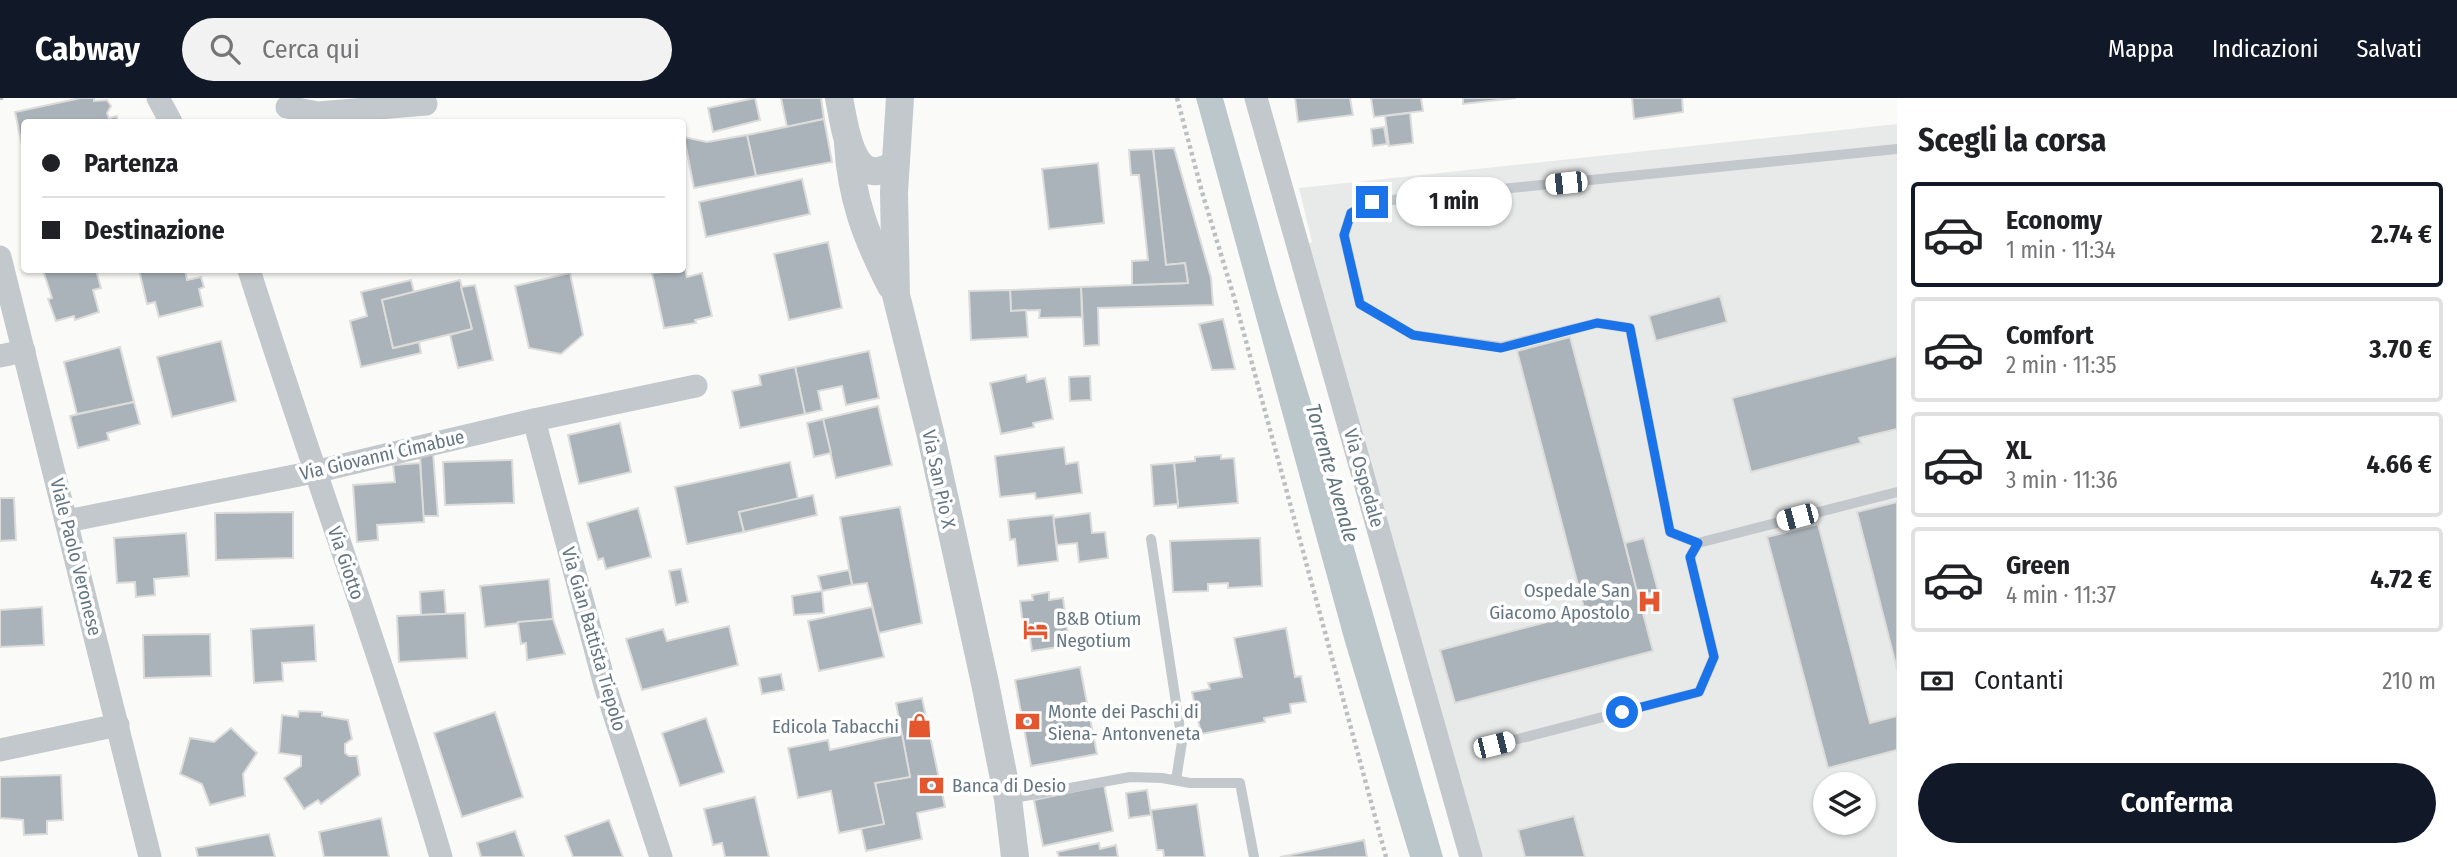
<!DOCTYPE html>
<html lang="it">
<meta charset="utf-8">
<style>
body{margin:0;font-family:"Fira Sans Condensed",sans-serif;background:#f2f2f2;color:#202124;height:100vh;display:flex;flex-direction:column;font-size:26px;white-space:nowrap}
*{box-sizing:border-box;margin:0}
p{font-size:23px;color:#757577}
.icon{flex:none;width:38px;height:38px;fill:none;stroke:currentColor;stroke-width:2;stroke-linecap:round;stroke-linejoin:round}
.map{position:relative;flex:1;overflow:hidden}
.drawer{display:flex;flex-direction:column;background:#fff;width:560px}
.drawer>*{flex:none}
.banner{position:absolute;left:21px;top:21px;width:665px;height:154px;border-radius:7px;box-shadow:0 2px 5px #0004;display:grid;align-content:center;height:154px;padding:0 21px;background:#fff}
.buttons{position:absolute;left:1813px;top:674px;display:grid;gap:14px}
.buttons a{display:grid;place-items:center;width:63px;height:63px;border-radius:50%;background:#fff;box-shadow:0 2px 5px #0004;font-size:35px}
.end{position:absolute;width:32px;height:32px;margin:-16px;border:9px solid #1a73e8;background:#fff;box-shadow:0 0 0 4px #fff}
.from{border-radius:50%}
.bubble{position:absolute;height:49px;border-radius:24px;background:#fff;box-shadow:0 2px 5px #0004;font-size:23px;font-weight:700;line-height:49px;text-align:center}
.car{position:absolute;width:21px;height:42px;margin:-21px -10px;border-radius:9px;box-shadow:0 0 5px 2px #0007;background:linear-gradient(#fff 24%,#345 0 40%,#fff 0 76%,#345 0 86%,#fff 0)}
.banner b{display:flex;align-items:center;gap:24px;height:66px;font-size:26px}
.banner b+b{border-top:2px solid #e0e0e0}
.banner i{width:18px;height:18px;background:#202124}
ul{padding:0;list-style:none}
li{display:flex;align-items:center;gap:21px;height:105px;margin:0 14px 10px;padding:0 7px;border:4px solid #e0e0e0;border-radius:7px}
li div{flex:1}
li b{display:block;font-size:26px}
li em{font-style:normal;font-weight:700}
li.active{border-color:#111827}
li>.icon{width:63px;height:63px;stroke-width:1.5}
h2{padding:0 21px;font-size:32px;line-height:84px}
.pay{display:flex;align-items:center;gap:18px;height:77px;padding:0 21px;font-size:26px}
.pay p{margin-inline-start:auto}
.cta{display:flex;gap:14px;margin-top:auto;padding:14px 21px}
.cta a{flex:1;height:80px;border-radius:42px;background:#111827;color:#fff;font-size:28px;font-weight:700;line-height:80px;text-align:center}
header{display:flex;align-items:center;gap:42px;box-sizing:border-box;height:98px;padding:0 35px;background:#111827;color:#fff}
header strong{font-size:33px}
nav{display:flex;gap:38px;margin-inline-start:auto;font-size:24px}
.search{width:490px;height:63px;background:#f2f2f2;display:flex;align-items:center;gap:18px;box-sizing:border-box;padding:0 24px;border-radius:38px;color:#757577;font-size:26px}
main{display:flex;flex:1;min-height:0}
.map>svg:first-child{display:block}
.built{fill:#e8e9e9;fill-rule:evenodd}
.water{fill:#bbc7cb}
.building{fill:#aab3b9;stroke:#dcdcda;stroke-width:2}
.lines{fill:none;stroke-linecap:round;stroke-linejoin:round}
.path{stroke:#bbbfc2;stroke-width:4.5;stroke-dasharray:3.5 3.5;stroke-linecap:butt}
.service{stroke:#c3c8cc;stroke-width:10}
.minor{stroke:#c3c8cc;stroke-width:23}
.tertiary{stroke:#c3c8cc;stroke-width:28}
.route{stroke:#1a73e8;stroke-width:9}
.labels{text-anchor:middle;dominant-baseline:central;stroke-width:7;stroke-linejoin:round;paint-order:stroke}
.street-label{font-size:19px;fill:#657683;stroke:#fff}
.poi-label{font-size:19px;fill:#657683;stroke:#fff;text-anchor:start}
.water-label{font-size:21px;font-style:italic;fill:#60757c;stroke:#fff}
</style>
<header>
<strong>Cabway</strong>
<div class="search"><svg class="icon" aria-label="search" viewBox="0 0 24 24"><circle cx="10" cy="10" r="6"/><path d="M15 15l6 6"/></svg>Cerca qui</div>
<nav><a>Mappa</a><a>Indicazioni</a><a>Salvati</a></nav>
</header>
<main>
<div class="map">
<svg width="1897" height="759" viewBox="0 0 1897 759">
<rect width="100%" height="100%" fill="#fafaf8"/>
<path class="built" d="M1897,26V759H1476L1303,148L1312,144L1299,90ZM1825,686H1864V724H1825Z"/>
<path class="water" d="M1196,0H1223L1277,193L1334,380L1443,759H1410L1345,544Z"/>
<g class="building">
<path d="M81,0H94V3L107,2L111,8L107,15L109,20L117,18L118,24H24V51L23,52L15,14Z"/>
<path d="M755,0L760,22L713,34L708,10Z"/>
<path d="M781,0H821L824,21L787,29Z"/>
<path d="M1295,0H1350L1353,17L1298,24Z"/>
<path d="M1371,0H1421L1423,13L1374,19Z"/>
<path d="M1463,0H1516L1463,6Z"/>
<path d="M1632,0H1682L1683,14L1634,21Z"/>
<path d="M1410,15L1413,45L1389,48L1385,18Z"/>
<path d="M824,21L832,64L756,78L747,37Z"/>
<path d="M1384,29L1387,46L1373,48L1371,31Z"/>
<path d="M747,37L756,78L694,90L684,39L707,44Z"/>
<path d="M1174,50L1211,180L1213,207L1098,210L1099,247L1084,248L1081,189L1188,185L1185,165L1166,167L1153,51Z"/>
<path d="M1153,51L1166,167L1185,165L1188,185L1132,187V163L1148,162L1139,77H1131L1129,52Z"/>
<path d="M1098,65L1104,125L1049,131L1042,71Z"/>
<path d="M802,81L810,116L706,139L699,104Z"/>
<path d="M828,144L842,210L789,222L774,156Z"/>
<path d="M682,168H684L687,179L702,175L712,218L695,222L696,225L664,230L652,175L682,172Z"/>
<path d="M43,172H96L101,190L93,192L99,214L75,222L74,218L56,223L48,201L52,200Z"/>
<path d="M139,172H185L187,182L201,179L204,189L199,191L203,208L159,219L155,204L147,206Z"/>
<path d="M570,175L583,237L561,256L529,250L515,188Z"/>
<path d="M411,182L414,194L382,202L393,250L419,244L421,255L361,269L350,223L367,218L361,194Z"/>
<path d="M460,182L472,231L393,250L382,202Z"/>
<path d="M475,187L493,262L458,270L450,237L472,231L461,189Z"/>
<path d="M1081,189L1082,219L1039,220L1040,212L1011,213L1010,192Z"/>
<path d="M1010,192L1011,213L1026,212L1028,239L971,242L969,193Z"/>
<path d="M1720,198L1727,224L1656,243L1649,218Z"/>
<path d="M1223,221L1235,271L1212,272L1199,226Z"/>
<path d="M1570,239L1653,553L1455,605L1440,552L1585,514L1517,253Z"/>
<path d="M221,243L236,303L172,319L157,259Z"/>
<path d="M120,249L134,304L77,316L64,264Z"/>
<path d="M869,253L879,300L846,307L842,288L818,293L822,312L805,316L795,269Z"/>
<path d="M1897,258V331L1859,340L1861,345L1751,374L1732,300Z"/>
<path d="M795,269L805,316L740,330L732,293L761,287L759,277Z"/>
<path d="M1026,277L1027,284L1045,280L1053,321L1033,325L1034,329L1001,336L990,285Z"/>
<path d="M1090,278L1091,302L1070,303L1069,279Z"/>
<path d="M134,304L140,326L107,335L109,342L78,350L70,318Z"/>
<path d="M878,308L892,367L836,380L823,321Z"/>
<path d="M823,321L831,355L814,359L807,325Z"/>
<path d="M620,325L631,374L579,386L568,337Z"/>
<path d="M1064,349L1066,366L1078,364L1082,395L1036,401L1035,395L1000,399L995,358Z"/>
<path d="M433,355L438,418H423L420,356Z"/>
<path d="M1221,357V361L1234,360L1238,405L1178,410L1174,365L1195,363V359Z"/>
<path d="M512,362L514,405L445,407L443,364Z"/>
<path d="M790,364L798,401L739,414L744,434L687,446L675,389Z"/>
<path d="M420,365L424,424L377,427L378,442L357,444L353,387L395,384L393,367Z"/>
<path d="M1174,365L1178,406L1154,408L1151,367Z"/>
<path d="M813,397L817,417L744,434L739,414Z"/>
<path d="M0,400H14L16,442L0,443Z"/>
<path d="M1897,404V571L1857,414Z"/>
<path d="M900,409L922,525L879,535L867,485L852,487L840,419Z"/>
<path d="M638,410L651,459L606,471L603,460L598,462L587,425Z"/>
<path d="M293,414V460L216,462L215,415Z"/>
<path d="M1090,415L1092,435L1105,434L1108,460L1079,464L1077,445L1057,447L1053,420Z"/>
<path d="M1053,417L1058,463L1018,468L1015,441L1010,442L1008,422Z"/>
<path d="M1818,426L1870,625L1897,618V652L1828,670L1767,439Z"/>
<path d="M186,435L189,478L154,481L155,497L136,499L135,484L117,485L114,440Z"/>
<path d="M1260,440L1262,488L1228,490V485L1208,486V493L1173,494L1170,443Z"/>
<path d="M1644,440L1658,493L1638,498L1625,445Z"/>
<path d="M681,471L688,504L676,507L669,473Z"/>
<path d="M849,472L852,487L822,493L818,478Z"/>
<path d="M549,481L553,521L485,529L480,488Z"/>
<path d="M444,492L446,516L421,517L420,494Z"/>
<path d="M822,493L824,515L794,517L792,498Z"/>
<path d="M1049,494V502L1063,500L1069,543L1057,545L1058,549L1032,553L1028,526L1023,527L1020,503L1033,502L1032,497Z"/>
<path d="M42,509L44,547L0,549V512Z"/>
<path d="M872,509L884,559L819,573L808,523Z"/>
<path d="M465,515L467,560L399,564L397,518Z"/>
<path d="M553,521L565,556L527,562L526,545L521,546L518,524Z"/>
<path d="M314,527L316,563L282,565L283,583L254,585L251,531Z"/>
<path d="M729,528L738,567L642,592L626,541L663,531L667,543Z"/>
<path d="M1286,530L1295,579L1301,578L1306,604L1290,606L1291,615L1264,620L1265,624L1201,636L1192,594L1210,591L1208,585L1242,579L1234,540Z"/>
<path d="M210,536L211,578L144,580L143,537Z"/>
<path d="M1080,569L1097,656L1031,668L1015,582Z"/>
<path d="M781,576L784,592L762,596L759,580Z"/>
<path d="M922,600L945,709L917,715L922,741L866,753L861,730L884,726L875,685L910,679L896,605Z"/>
<path d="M299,613L322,614V618L348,622L352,641L345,646V655L349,658H357L360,677L321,706L318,702L304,711L284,680L301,668V658L279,655L282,617L298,619Z"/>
<path d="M495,614L523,699L462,719L434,635Z"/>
<path d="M706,620L724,674L680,688L662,635Z"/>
<path d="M231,630L257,655L243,676L245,698L210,707L202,686L180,676L190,640L214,644Z"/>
<path d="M902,636L910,679L875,685L884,726L839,735L831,693L798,700L788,650L828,642L830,652Z"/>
<path d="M61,677L63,722L47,723V736L24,737L23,722L0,720V679Z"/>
<path d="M1104,687L1113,733L1043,748L1034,702Z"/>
<path d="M1147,692L1151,717L1129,720L1126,695Z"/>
<path d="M755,699L769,759H725L722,745L713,747L704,711Z"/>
<path d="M1197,706L1205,759H1164L1163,752H1157L1151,712Z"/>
<path d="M1574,718L1585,759H1525L1518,732Z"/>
<path d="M381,720L389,759H324L319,734Z"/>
<path d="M609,722L623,759H573L565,738Z"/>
<path d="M515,733L524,759H481L477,745Z"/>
<path d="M269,736L275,759H198L196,750Z"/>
<path d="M1364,742L1367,759H1280Z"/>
<path d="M1099,745L1100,751L1116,747L1118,759H1059L1057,754Z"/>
</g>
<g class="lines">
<g class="path">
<path d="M1,0V2"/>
<path d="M1177,0L1202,94L1234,199L1386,759"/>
</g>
<g class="service">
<path d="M1897,51L1372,104L1351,115L1344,137L1360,206L1413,237L1501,249L1597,225L1630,230L1670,434L1698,445L1897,394"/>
<path d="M1151,441L1182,644L1176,682"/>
<path d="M1495,647L1699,594L1714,559L1690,459L1698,445"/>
<path d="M1009,701L1130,679L1162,680L1190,685H1240L1254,759"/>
</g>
<g class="minor">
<path d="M158,0L171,24"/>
<path d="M1256,0L1471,759"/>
<path d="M287,9L318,15L426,6"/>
<path d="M0,159L150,759"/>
<path d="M249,172C311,368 383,561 441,759"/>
<path d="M0,258L24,253"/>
<path d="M534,322L606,591L661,759"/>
<path d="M67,423L314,374L534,322L696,288"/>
<path d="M0,652L118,627"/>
</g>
<g class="tertiary">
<path d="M839,0C845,29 851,95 895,66"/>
<path d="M900,0L894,94L896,197L930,334L985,585L1008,701L1015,759"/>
<path d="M848,45C851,100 866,139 891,188"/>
</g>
</g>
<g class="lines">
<path class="route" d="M1372,104L1351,115L1344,137L1360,206L1413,237L1501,250L1597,225L1630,230L1670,434L1698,445L1690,459L1714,559L1699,594L1622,614"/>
</g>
<defs>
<symbol id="hospital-bare" viewBox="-9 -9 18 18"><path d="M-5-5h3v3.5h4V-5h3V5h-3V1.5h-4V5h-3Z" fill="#e4572e" stroke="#fff" stroke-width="2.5" paint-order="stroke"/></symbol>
<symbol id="hotel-bare" viewBox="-9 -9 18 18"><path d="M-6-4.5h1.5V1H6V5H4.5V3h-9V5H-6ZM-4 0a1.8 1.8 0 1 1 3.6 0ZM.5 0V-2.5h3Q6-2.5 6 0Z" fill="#e4572e" stroke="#fff" stroke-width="2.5" paint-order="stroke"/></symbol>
<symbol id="bank-bare" viewBox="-9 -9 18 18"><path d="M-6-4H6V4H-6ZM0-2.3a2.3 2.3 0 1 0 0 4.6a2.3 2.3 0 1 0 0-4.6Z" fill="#e4572e" stroke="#fff" stroke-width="2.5" paint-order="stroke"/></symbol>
<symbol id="shop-bare" viewBox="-9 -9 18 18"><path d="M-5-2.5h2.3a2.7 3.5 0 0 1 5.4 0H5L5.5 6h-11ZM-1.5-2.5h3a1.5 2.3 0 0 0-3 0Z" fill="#e4572e" stroke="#fff" stroke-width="2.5" paint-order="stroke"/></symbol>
</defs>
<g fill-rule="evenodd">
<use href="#hospital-bare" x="1632" y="486" width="35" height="35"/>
<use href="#hotel-bare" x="1018" y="514" width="35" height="35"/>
<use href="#bank-bare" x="1010" y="606" width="35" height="35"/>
<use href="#shop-bare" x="902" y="610" width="35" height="35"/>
<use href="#bank-bare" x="914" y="670" width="35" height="35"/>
</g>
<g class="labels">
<g class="street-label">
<text transform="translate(382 357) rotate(-13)">Via Giovanni Cimabue</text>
<text transform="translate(1364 380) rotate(74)">Via Ospedale</text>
<text transform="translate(939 381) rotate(78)">Via San Pio X</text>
<text transform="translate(76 459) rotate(76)">Viale Paolo Veronese</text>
<text transform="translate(346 465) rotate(71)">Via Giotto</text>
<text transform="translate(594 541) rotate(74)">Via Gian Battista Tiepolo</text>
</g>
<g class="poi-label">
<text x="1630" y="492" text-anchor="end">Ospedale San<tspan x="1630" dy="22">Giacomo Apostolo</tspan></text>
<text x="1056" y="520">B&amp;B Otium<tspan x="1056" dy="22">Negotium</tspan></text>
<text x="1048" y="613">Monte dei Paschi di<tspan x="1048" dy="22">Siena- Antonveneta</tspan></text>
<text x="899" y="628" text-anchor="end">Edicola Tabacchi</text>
<text x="952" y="687">Banca di Desio</text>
</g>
<g class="water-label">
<text transform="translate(1332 375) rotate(74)">Torrente Avenale</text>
</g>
</g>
</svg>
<div class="buttons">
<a><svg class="icon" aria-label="layers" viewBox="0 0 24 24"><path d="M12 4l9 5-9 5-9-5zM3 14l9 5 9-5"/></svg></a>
</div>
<i class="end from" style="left:1622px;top:614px"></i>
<i class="end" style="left:1372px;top:104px"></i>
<div class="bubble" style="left:1396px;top:79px;width:116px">1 min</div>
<i class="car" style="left:1566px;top:85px;rotate:264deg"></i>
<i class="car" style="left:1797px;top:419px;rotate:255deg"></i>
<i class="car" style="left:1494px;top:647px;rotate:76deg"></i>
<div class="banner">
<b><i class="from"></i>Partenza</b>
<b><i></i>Destinazione</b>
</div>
</div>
<section class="drawer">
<h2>Scegli la corsa</h2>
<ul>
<li class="active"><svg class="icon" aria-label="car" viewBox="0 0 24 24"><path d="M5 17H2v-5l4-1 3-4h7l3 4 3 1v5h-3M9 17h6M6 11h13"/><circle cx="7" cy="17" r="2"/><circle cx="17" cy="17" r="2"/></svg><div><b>Economy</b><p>1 min · 11:34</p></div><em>2.74 €</em></li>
<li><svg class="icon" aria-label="car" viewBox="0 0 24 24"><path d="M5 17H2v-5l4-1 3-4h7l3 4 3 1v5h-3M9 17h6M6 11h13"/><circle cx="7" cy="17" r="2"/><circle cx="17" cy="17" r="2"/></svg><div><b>Comfort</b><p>2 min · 11:35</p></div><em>3.70 €</em></li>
<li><svg class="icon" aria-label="car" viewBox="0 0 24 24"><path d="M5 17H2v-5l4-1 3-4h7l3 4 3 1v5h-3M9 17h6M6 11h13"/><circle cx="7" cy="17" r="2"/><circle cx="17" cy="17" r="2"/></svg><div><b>XL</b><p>3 min · 11:36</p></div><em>4.66 €</em></li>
<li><svg class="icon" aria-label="car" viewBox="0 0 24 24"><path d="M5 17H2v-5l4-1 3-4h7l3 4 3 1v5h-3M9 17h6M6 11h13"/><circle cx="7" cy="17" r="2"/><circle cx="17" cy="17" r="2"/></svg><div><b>Green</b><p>4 min · 11:37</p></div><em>4.72 €</em></li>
</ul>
<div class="pay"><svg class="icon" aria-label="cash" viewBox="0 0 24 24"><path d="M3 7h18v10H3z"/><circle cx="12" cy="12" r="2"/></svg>Contanti<p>210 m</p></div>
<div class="cta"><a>Conferma</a></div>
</section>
</main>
